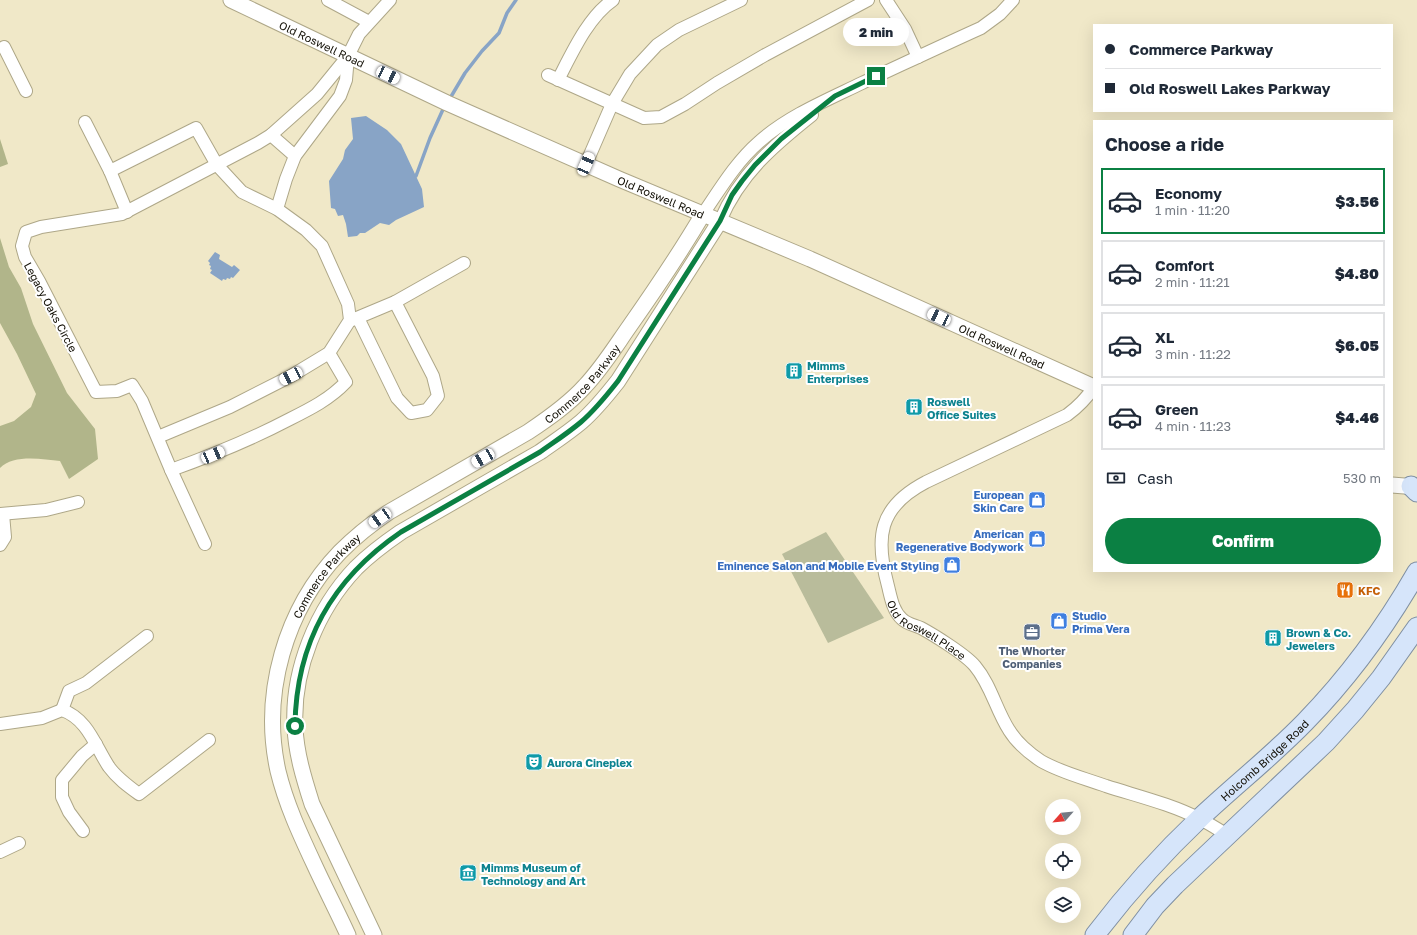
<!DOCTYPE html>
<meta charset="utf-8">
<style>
body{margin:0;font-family:"Golos Text",sans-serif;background:#f6f6f7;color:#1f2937;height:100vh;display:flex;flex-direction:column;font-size:15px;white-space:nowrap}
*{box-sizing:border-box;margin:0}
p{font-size:13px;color:#747a83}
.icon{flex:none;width:22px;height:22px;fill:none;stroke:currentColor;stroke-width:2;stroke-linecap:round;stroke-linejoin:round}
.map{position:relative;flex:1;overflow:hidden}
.drawer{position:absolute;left:1093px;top:120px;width:300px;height:452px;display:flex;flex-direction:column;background:#fff;border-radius:0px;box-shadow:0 4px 16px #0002}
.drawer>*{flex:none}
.top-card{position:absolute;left:1093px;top:24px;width:300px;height:88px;border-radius:0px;box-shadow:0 4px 16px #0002;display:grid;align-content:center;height:88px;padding:0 12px;background:#fff}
.needle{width:26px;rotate:243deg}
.fabs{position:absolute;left:1045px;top:799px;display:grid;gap:8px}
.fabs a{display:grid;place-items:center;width:36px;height:36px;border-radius:50%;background:#fff;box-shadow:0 4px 16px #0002;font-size:20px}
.end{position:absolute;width:18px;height:18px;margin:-9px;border:5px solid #0b8043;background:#fff;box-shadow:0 0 0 2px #fff}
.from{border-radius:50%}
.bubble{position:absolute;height:28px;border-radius:14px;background:#fff;box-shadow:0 4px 16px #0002;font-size:13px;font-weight:800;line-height:28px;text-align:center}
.car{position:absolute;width:12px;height:24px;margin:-12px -6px;border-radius:5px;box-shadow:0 0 3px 1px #0007;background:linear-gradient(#fff 24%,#345 0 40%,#fff 0 76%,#345 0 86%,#fff 0)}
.top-card b{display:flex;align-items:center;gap:14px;height:38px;font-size:15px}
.top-card b+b{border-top:1px solid #e0e1e3}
.top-card i{width:10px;height:10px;background:#1f2937}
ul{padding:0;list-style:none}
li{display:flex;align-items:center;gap:12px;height:66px;margin:0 8px 6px;padding:0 4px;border:2px solid #e0e1e3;border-radius:0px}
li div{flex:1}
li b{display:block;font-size:15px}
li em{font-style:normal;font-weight:800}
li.active{border-color:#0b8043}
li>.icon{width:36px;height:36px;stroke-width:1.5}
h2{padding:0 12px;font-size:18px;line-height:48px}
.pay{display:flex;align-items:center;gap:10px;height:44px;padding:0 12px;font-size:15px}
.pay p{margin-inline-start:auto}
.primary-button{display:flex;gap:8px;margin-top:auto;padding:8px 12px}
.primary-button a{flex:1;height:46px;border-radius:24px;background:#0b8043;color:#fff;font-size:16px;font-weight:800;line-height:46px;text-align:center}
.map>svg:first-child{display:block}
.green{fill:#b9bc9b}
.forest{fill:#b1b58a}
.water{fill:#88a4c6}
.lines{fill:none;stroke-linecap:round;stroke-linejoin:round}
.stream{stroke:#88a4c6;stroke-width:3.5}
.minor-casing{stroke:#aea788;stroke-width:14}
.tertiary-casing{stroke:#aea788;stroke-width:17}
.primary-casing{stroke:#7f8fa2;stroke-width:21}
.minor{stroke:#fff;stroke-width:12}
.tertiary{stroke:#fff;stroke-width:15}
.primary{stroke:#d6e5fa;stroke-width:19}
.route{stroke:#0b8043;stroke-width:5}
.labels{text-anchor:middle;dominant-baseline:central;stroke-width:4;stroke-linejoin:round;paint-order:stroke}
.street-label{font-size:11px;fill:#110e04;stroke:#fff}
.culture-label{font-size:11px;font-weight:bold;fill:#0d838f;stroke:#fff;text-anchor:start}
.shop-label{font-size:11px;font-weight:bold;fill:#366cbe;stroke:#fff;text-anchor:end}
.food-label{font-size:11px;font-weight:bold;fill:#c56008;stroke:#fff;text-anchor:start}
.service-label{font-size:11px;font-weight:bold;fill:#4e5e75;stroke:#fff}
</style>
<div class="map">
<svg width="1417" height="935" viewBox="0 0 1417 935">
<rect width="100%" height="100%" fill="#f0e8c8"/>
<path class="green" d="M826,532L884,618L828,643L782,554Z"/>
<g class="forest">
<path d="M0,139L8,164L0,167Z"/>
<path d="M0,238L9,267L21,288L33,324L67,393L95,429L98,459L69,479L60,461C42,459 13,454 0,468V426L14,421L31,407L36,394L17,354L0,323Z"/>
</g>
<g class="water">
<path d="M366,116L387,130L401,144L422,189L424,207L396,220L389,225L380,223L365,233H360L357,236L348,237L346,224L343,215L338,216L335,209L331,208L329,181L343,159L345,150L353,139L351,118Z"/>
<path d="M215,252L220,255L219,259L232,267L234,265L240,270L233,278L231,277L230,279L227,278L226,280L223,279L222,281L210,273L212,270L210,269L211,266L209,265L210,263L208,261Z"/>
</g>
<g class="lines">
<g class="stream">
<path d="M449,100L465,73L482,51L499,33L507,13L516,0"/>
<path d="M416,176L430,138L445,105"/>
</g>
<defs>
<g id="minor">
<path d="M328,0L369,22"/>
<path d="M886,0L905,29L918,57"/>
<path d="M4,47L26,91"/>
<path d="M548,75L644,118L661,117L685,104L717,83L765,55L868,0"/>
<path d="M558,80C572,53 588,17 613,0"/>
<path d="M85,122L110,171L127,212"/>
<path d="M271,135L295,156"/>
<path d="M586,164L612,104L630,74L657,45L679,30L741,0"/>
<path d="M110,171L196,128L217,165L242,192L277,209L306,230L322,246L348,304L350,320L329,353L291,376L230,407L158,437"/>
<path d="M277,209L286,179L295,156L340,96L346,80L348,56L359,34L390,0"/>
<path d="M703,214C720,189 736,162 759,142C788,116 827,100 862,83C901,65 941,46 981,28L1000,14L1013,0"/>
<path d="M720,221C740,174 773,146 812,115"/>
<path d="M358,318L397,398L411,413L427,410L438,396L433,376L395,302"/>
<path d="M352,320L395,302L464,263"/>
<path id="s1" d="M1094,387C1086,399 1078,407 1067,415L926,482C878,507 875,538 888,586C891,598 893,611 902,619C907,624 914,625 921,628C934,635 966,655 975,666C991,685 996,710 1009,730C1017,743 1029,753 1041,761C1062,773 1084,778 1106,786C1137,796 1171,804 1200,819C1210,824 1219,830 1229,836"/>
<path d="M171,470C213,455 250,440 290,419C310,409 330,399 346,382L329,353"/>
<path d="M0,514L46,510L78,502"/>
<path d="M205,544L171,470L142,401L132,385L117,391L96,392L39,281L25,257L22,246L26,232L41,227L122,214L258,143L271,135L317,94L348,56"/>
<path d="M0,545L5,537L3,514"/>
<path d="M62,710L69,691L86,683L147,636"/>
<path d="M0,724L42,718L62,710C88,719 95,746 109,767C117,778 128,786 139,794L209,740"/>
<path d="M83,831L69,812L62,797V780L82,756L96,744"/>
<path d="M0,852L19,843"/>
</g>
<g id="tertiary">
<path id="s2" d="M231,0L447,103L619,179L810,259L1094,387"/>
<path d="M1392,485L1417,487"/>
<path id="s3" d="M348,935C337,911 325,888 314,864C300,834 286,804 278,771C261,694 285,609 340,552C355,537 371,524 389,512L528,432C549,418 569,404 585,386C602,368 615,347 629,327C655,290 680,253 703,214"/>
<path d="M374,935L312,804C304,779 296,753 295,727C292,670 317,609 356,568C370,554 385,543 401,532L540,452C554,442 568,433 581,422C595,410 607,395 618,381L720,221"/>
</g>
<g id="primary">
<path d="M1411,486L1417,492"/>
<path id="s4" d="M1095,935C1127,893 1162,854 1200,818C1235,785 1272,756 1305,722C1349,677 1386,626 1417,572"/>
<path d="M1133,935L1155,906L1175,885L1326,742L1355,710L1381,678L1417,627"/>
</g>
</defs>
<use href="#minor" class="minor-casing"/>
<use href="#tertiary" class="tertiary-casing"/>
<use href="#primary" class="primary-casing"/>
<use href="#minor" class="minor"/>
<use href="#tertiary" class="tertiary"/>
<use href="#primary" class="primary"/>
</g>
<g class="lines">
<path class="route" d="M295,726C296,642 332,579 401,532L540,452C554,442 568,433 581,422C595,410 607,395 618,381L720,221L732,195L742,181L755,165L781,139L835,96L876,76"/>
</g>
<defs>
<symbol id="building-square" viewBox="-11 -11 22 22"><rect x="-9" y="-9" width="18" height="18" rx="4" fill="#0f9aa8" stroke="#fff"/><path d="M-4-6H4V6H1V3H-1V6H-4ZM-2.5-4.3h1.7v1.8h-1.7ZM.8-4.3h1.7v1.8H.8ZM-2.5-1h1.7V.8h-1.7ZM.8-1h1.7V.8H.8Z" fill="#fff"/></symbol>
<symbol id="shop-square" viewBox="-11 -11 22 22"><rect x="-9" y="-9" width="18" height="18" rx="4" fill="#3f7fe0" stroke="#fff"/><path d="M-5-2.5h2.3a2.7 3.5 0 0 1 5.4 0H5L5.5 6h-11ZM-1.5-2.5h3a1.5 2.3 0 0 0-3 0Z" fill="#fff"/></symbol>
<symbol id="restaurant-square" viewBox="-11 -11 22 22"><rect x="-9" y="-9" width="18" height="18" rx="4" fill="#e8710a" stroke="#fff"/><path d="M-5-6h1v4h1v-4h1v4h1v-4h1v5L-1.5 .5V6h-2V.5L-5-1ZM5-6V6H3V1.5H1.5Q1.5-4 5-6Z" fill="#fff"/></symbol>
<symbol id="office-square" viewBox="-11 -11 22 22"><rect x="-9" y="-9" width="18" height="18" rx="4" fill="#5c6f8a" stroke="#fff"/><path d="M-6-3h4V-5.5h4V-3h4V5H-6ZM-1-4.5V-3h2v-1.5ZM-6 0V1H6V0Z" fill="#fff"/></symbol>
<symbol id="theatre-square" viewBox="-11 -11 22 22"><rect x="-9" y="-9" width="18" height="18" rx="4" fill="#0f9aa8" stroke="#fff"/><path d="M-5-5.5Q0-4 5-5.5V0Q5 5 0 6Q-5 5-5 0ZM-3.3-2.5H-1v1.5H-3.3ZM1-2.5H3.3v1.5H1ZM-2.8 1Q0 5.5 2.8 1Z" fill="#fff"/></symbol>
<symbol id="museum-square" viewBox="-11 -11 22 22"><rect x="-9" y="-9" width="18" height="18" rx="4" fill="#0f9aa8" stroke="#fff"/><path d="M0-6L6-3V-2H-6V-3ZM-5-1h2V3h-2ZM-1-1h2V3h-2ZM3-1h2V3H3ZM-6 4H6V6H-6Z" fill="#fff"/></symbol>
</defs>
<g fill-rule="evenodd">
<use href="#building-square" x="784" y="361" width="20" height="20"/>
<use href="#building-square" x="904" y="397" width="20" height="20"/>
<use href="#shop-square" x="1027" y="490" width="20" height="20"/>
<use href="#shop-square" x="1027" y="529" width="20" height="20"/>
<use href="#shop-square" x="942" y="555" width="20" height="20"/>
<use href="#restaurant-square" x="1335" y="580" width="20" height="20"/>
<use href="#shop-square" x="1049" y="611" width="20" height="20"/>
<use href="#office-square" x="1022" y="622" width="20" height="20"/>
<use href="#building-square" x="1263" y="628" width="20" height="20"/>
<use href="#theatre-square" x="524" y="752" width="20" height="20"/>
<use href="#museum-square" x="458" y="863" width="20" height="20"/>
</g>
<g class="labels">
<g class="street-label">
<text stroke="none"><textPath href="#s2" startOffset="101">Old Roswell Road</textPath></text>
<text stroke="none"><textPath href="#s2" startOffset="473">Old Roswell Road</textPath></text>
<text transform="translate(51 307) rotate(62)">Legacy Oaks Circle</text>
<text stroke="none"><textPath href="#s2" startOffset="845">Old Roswell Road</textPath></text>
<text stroke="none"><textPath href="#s3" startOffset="712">Commerce Parkway</textPath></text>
<text stroke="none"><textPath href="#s3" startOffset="388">Commerce Parkway</textPath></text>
<text stroke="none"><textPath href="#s1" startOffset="381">Old Roswell Place</textPath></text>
<text stroke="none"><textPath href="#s4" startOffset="244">Holcomb Bridge Road</textPath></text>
</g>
<g class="culture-label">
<text x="807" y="365">Mimms<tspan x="807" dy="13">Enterprises</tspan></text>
<text x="927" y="401">Roswell<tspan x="927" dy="13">Office Suites</tspan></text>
<text x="1286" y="632">Brown &amp; Co.<tspan x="1286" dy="13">Jewelers</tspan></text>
<text x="547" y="762">Aurora Cineplex</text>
<text x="481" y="867">Mimms Museum of<tspan x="481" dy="13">Technology and Art</tspan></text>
</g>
<g class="shop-label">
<text x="1024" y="494">European<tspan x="1024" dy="13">Skin Care</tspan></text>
<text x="1024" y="533">American<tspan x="1024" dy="13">Regenerative Bodywork</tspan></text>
<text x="939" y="565">Eminence Salon and Mobile Event Styling</text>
<text x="1072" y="615" text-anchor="start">Studio<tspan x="1072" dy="13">Prima Vera</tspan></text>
</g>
<g class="food-label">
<text x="1358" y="590">KFC</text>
</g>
<g class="service-label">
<text x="1032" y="650">The Whorter<tspan x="1032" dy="13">Companies</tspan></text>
</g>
</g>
</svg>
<div class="fabs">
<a><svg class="needle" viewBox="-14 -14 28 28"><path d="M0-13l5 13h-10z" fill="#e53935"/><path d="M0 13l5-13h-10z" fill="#747a83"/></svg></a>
<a><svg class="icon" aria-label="locate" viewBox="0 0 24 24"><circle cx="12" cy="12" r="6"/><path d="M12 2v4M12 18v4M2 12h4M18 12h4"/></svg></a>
<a><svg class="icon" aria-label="layers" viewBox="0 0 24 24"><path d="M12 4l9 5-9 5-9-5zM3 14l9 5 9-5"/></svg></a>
</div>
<i class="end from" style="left:295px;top:726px"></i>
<i class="end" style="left:876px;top:76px"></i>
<div class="bubble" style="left:843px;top:18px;width:66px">2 min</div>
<i class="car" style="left:388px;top:75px;rotate:115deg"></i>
<i class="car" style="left:586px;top:164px;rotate:23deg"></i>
<i class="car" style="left:939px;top:317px;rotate:295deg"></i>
<i class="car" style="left:291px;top:376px;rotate:243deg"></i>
<i class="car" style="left:213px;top:455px;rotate:67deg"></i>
<i class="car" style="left:483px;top:458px;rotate:240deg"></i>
<i class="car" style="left:380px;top:518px;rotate:236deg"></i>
<div class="top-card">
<b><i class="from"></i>Commerce Parkway</b>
<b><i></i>Old Roswell Lakes Parkway</b>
</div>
<section class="drawer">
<h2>Choose a ride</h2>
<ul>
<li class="active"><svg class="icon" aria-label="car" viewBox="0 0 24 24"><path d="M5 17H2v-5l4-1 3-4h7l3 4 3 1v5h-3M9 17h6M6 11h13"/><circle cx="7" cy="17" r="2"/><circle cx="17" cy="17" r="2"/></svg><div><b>Economy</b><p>1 min · 11:20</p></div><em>$3.56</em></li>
<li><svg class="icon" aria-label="car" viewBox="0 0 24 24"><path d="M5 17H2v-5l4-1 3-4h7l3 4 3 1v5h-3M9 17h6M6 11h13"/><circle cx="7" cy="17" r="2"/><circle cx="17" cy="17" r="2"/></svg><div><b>Comfort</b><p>2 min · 11:21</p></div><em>$4.80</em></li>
<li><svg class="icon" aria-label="car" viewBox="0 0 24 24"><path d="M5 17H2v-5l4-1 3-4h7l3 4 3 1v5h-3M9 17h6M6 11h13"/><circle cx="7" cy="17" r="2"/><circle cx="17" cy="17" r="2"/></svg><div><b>XL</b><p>3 min · 11:22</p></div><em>$6.05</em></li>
<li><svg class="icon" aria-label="car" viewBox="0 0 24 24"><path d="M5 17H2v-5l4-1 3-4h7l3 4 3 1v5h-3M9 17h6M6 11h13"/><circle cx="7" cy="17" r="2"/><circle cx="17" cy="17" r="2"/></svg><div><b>Green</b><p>4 min · 11:23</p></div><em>$4.46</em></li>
</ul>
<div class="pay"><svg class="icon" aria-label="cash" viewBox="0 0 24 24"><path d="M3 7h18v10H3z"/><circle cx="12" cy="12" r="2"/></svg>Cash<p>530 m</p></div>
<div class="primary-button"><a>Confirm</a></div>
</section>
</div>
